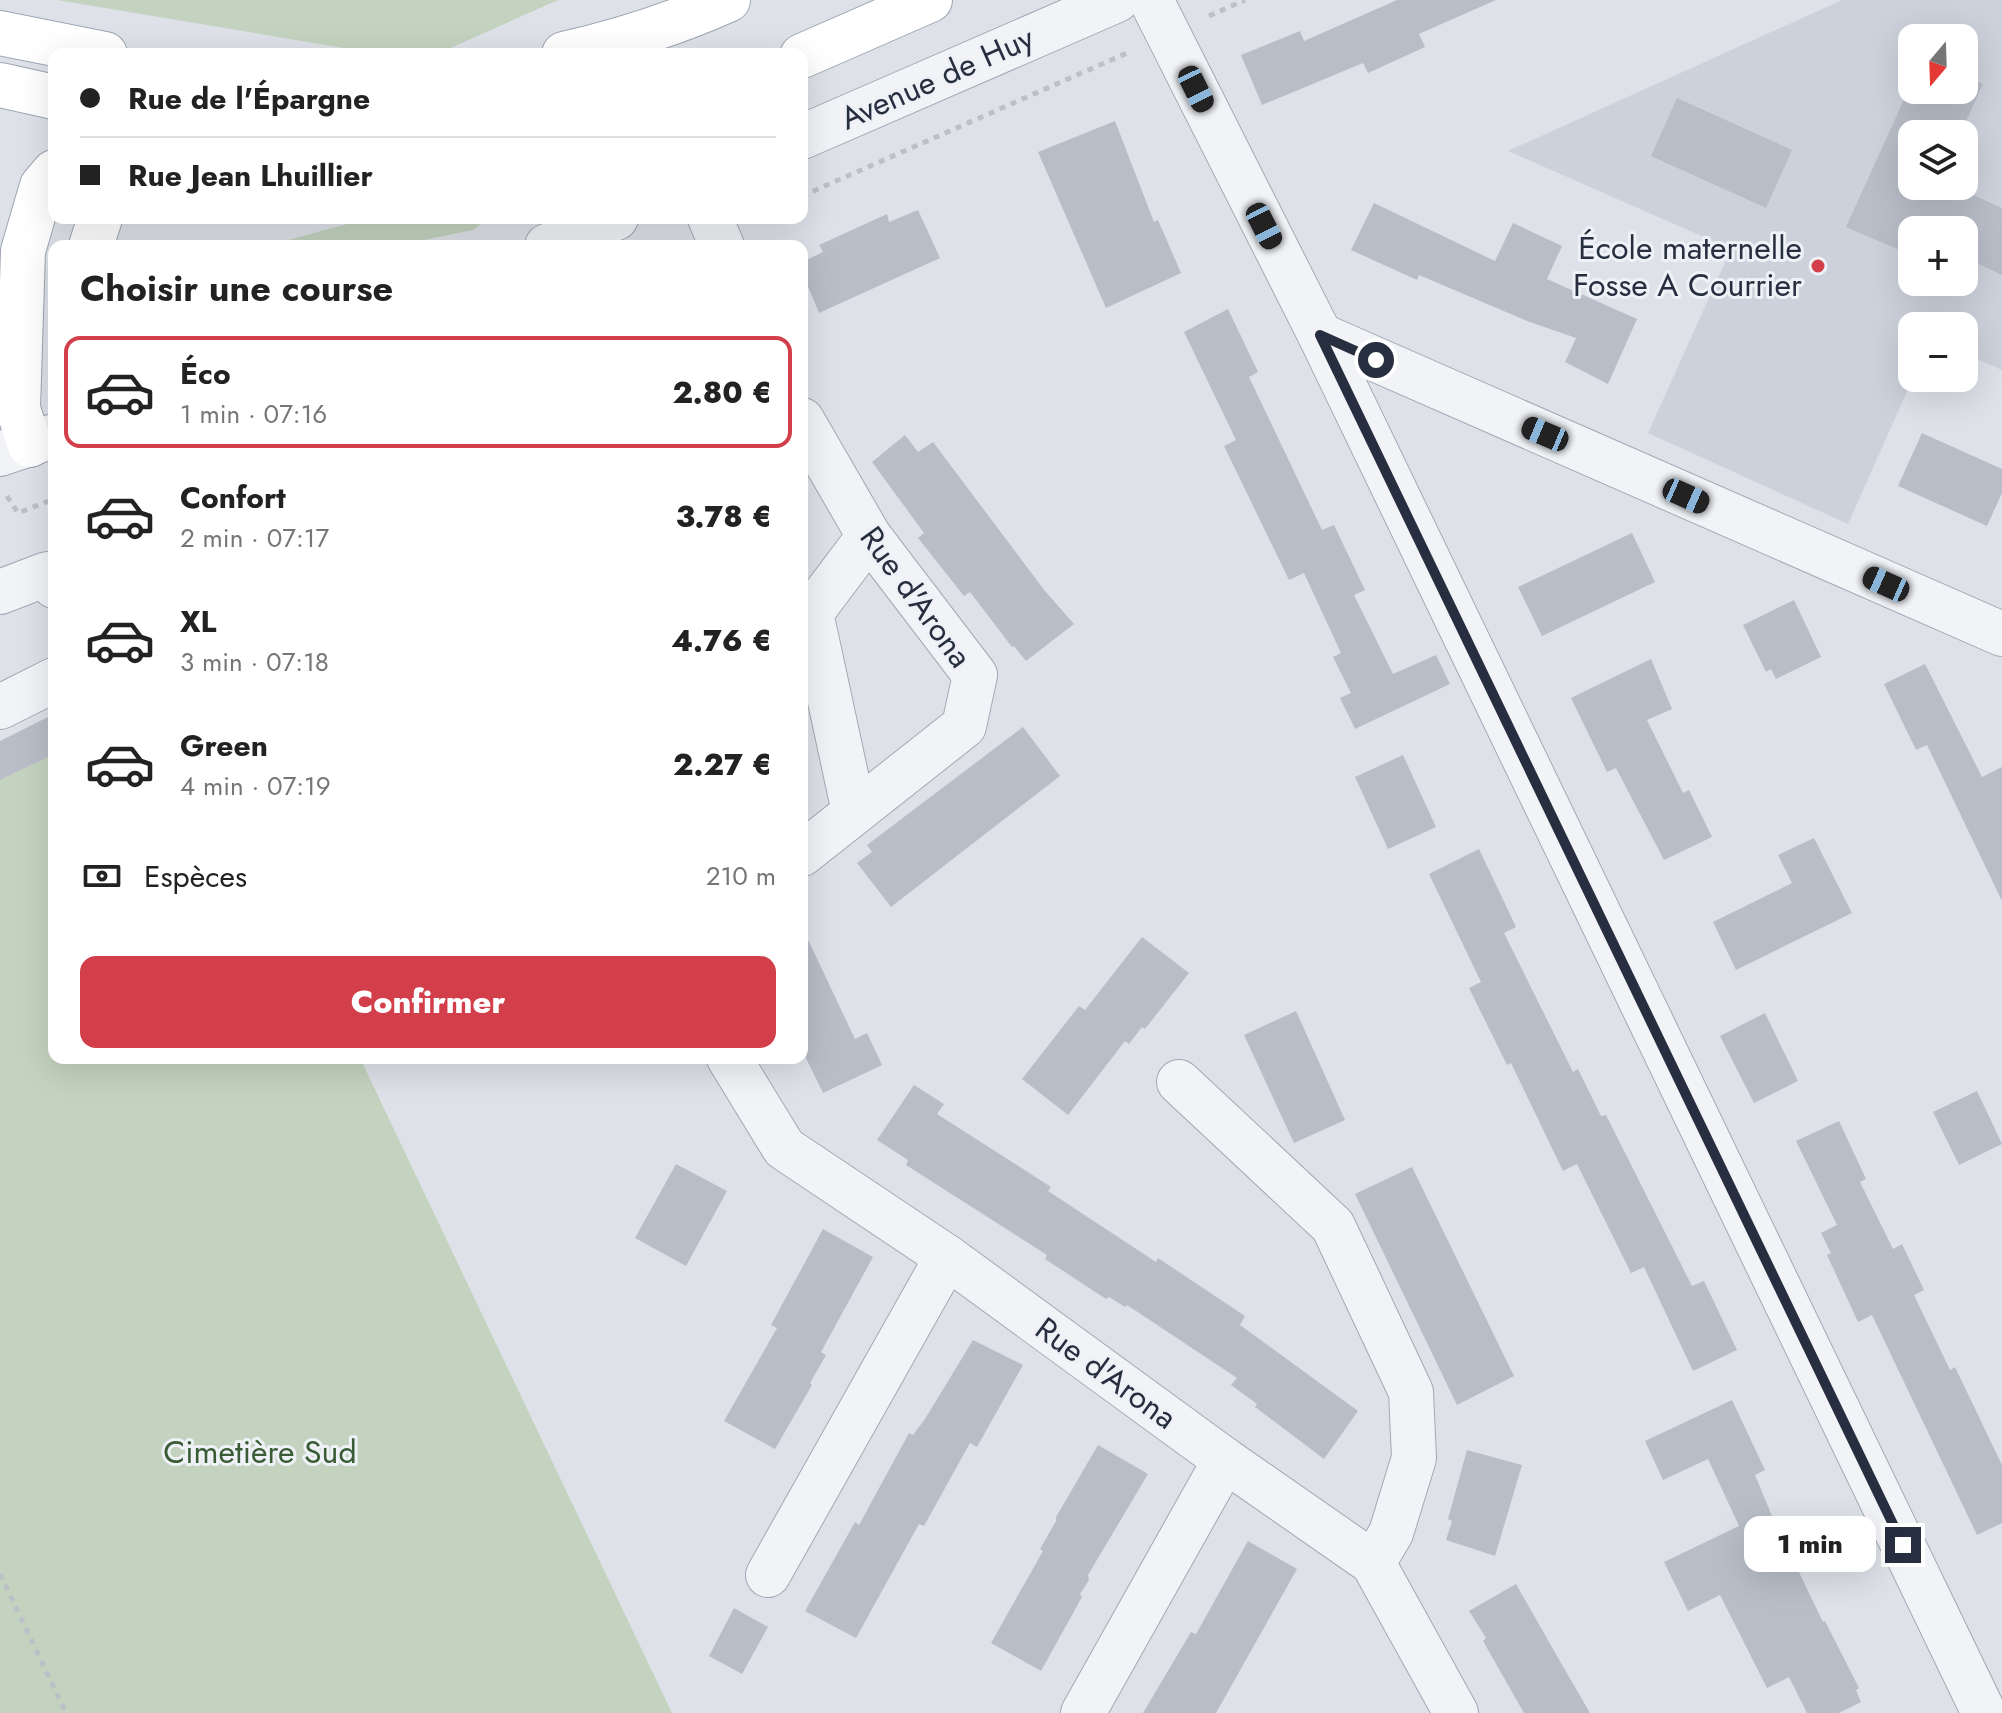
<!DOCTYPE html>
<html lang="fr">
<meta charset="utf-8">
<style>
body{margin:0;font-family:Jost,sans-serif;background:#f2f2f2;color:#222;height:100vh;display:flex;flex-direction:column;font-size:30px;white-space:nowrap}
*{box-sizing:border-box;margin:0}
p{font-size:26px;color:#767676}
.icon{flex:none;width:44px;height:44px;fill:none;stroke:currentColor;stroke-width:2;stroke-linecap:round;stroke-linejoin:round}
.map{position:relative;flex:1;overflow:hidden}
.details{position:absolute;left:48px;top:240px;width:760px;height:824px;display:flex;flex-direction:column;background:#fff;border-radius:16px;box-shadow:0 8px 32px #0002}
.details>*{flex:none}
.top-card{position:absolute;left:48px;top:48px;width:760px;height:176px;border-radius:16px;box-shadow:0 8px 32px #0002;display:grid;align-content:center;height:176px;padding:0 32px;background:#fff}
.needle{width:52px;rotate:199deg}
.tools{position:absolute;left:1898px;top:24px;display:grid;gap:16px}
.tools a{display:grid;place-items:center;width:80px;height:80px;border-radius:16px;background:#fff;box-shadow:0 8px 32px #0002;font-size:40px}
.end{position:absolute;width:36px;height:36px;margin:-18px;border:10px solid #272e40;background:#fff;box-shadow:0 0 0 4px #fff}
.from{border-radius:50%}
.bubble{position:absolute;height:56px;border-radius:16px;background:#fff;box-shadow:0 8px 32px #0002;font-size:26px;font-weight:800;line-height:56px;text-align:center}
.car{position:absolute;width:24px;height:48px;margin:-24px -12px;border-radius:10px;box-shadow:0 0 6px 2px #0007;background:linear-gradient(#222 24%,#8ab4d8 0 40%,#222 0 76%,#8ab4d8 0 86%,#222 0)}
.top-card b{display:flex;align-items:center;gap:28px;height:76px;font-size:30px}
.top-card b+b{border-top:2px solid #e0e0e0}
.top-card i{width:20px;height:20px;background:#222}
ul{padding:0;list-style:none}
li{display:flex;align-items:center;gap:24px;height:112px;margin:0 16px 12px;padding:0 16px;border:4px solid transparent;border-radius:16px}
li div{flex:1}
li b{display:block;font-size:30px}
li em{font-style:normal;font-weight:800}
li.active{border-color:#d33e4b}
li>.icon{width:72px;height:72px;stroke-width:1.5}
h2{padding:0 32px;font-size:36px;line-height:96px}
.pay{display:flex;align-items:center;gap:20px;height:88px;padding:0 32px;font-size:30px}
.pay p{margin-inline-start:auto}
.button{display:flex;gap:16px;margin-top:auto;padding:16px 32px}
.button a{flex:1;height:92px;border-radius:16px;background:#d33e4b;color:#fff;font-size:32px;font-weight:800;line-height:92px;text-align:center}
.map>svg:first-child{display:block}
.built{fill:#ccd1db;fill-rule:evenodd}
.green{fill:#c3d3bf}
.building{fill:#b8bdc8}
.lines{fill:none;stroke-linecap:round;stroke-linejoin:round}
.minor-casing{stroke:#a3a8b2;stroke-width:46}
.major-casing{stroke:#9da5b5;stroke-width:46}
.path{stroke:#bcc0c7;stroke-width:5;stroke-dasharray:6 6;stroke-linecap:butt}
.minor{stroke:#f1f3f7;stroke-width:44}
.major{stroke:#fff;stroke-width:44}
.route{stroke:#272e40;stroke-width:10}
.poi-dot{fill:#d33e4b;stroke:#eef1f6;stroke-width:3}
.labels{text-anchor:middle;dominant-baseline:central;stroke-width:6;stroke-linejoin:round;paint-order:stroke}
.street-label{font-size:32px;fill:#272e40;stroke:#eef1f6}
.poi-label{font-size:32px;fill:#272e40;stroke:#eef1f6;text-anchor:end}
.park-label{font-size:32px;fill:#395c34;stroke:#eef1f6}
</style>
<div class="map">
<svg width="2002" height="1713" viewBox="0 0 2002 1713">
<rect width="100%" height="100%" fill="#dee2e8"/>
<path class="built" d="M1842,0H2002V370L1964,353V326H1912L1913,378L1848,524L1648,433L1731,249L1508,151ZM1912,38H1964V90H1912ZM1912,134H1964V186H1912ZM1912,230H1964V282H1912Z"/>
<g class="green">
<path d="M57,0H558L437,54H379Z"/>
<path d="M369,218H488L473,230L395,246H172L184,241L281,242Z"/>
<path d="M54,754V1058H360L672,1713H0V780Z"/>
</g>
<g class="building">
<path d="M1397,0H1496L1419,34L1425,47L1368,73L1363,63L1262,105L1241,55L1300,31L1304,41Z"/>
<path d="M1964,75L1983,84L1960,134H1912V186H1953L2002,208V275L1964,257V230H1912L1911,255L1846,227L1912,82V90H1964Z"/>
<path d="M1677,98L1792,150L1766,208L1651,156Z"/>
<path d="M1115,121L1154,222L1158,220L1181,273L1106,308L1038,152Z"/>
<path d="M1374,203L1495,261L1513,223L1562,246L1547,279L1637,319L1608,384L1565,362L1576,338L1527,321L1419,275L1417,280L1351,250Z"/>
<path d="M918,210L940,258L819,313L802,272V262L823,252L819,245L887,214L889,222Z"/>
<path d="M1228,309L1258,372L1249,377L1322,530L1334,525L1365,590L1354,595L1393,674L1436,655L1450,684L1355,729L1340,698L1351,693L1333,657L1341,653L1304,573L1289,580L1224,446L1236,440L1184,332Z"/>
<path d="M1922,433L2002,469V493L1987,526L1898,486Z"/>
<path d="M905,435L918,452L933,442L1045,591L1074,624L1026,661L1014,646L1012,647L970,592L964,596L918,538L924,533L872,462Z"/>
<path d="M1632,533L1655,582L1542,636L1518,587Z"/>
<path d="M1794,600L1821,657L1776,679L1771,669L1766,672L1743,625Z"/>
<path d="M1651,659L1672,709L1647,720L1683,793L1689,790L1712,837L1664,860L1616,768L1607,772L1571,698Z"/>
<path d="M1925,664L1982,777L2002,767V901L1927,745L1916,750L1884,684Z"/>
<path d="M54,714V754L0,780V741Z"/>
<path d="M1023,727L1060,776L891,907L857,863L872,852L867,845Z"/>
<path d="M1403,755L1436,827L1388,849L1355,777Z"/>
<path d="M1814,838L1852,913L1736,970L1713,922L1792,883L1778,855Z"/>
<path d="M1479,849L1516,927L1504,933L1573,1072L1578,1069L1601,1116L1606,1115L1692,1286L1704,1281L1737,1350L1693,1371L1644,1267L1631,1273L1577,1164L1563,1171L1511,1063L1507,1065L1469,988L1481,982L1429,874Z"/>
<path d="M802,927L855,1039L867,1033L882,1065L823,1093L802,1050Z"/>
<path d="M1142,937L1189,973L1145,1029L1142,1027L1129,1044L1125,1041L1068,1115L1022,1079L1079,1006L1085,1010Z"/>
<path d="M1296,1011L1345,1120L1294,1143L1244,1035Z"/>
<path d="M1765,1013L1798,1081L1754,1103L1720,1036Z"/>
<path d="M914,1085L944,1104L937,1114L1051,1187L1048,1191L1156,1262L1158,1258L1245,1316L1240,1325L1358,1411L1324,1459L1255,1407L1257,1404L1231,1385L1237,1378L1127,1305L1125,1307L1109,1297L1106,1299L1045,1259L1047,1255L906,1165L908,1160L877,1140Z"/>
<path d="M1977,1091L2002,1144L1959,1165L1933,1112Z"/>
<path d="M1839,1121L1866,1179L1860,1182L1893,1249L1902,1244L1924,1290L1914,1295L1950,1370L1955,1367L2002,1465V1523L1977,1535L1872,1315L1858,1322L1827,1255L1831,1253L1821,1233L1837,1225L1796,1141Z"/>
<path d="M676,1164L727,1191L686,1266L635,1238Z"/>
<path d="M1412,1167L1514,1376L1457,1405L1355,1194Z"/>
<path d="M823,1229L873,1257L821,1352L826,1355L810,1383L812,1385L775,1449L724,1421L777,1328L771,1325Z"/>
<path d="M973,1340L1023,1365L977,1447L970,1443L924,1526L919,1524L856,1638L805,1611L855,1522L859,1525L909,1433L913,1435L925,1419Z"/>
<path d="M1732,1400L1765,1470L1755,1475L1772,1516L1823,1622L1825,1621L1859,1688L1856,1690L1861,1702L1839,1713H1807L1789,1677L1767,1688L1720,1595L1688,1611L1664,1562L1739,1526L1708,1459L1663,1480L1645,1441Z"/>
<path d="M1098,1445L1148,1474L1088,1575L1089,1580L1080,1594L1082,1597L1041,1671L991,1643L1043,1551L1040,1549L1056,1521V1517Z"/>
<path d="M1467,1450L1522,1465L1495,1556L1446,1540L1452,1521L1448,1519Z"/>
<path d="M1248,1541L1297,1569L1216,1713H1143L1191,1632L1196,1634Z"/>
<path d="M1516,1584L1561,1663L1590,1713H1524L1483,1641L1486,1638L1469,1611Z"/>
<path d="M734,1608L768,1627L742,1674L709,1656Z"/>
</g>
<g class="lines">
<defs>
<g id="minor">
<path d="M1151,0L1320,335L1984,1713"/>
<path d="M802,137L1117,0"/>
<path d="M710,218L722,246"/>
<path d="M547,246L616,218"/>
<path d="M1320,335L2002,634"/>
<path d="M802,420L869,536L975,675L964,726L802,854"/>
<path d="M0,454L54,436"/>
<path d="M0,592L47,574L54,586"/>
<path d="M0,707L54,680"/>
<path d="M854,812L811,613L869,536"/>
<path d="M729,1058L784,1148L947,1257L1225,1460L1373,1563L1456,1713"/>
<path d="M1179,1082L1333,1226L1411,1392L1414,1458L1391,1533L1373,1563"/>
<path d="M768,1575L947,1257"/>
<path d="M1083,1713L1225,1460"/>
</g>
<g id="major">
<path d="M0,33L105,54"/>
<path d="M564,54C621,41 674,24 728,0"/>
<path d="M802,56L930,0"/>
<path d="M0,85L54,97"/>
<path d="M91,246L100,218"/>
<path d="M30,445L18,409L23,251L42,186L54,172"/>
</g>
</defs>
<use href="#minor" class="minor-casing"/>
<use href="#major" class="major-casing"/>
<g class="path">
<path d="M1209,16L1245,0"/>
<path d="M802,196L1127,53"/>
<path d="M7,496L18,513L54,499"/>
<path d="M0,1574L66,1713"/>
</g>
<use href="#minor" class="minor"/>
<use href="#major" class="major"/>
</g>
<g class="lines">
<path class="route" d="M1376,360L1320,335L1903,1545"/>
</g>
<circle class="poi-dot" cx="1818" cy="266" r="8"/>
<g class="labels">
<g class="street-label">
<text transform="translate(937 78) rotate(-24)">Avenue de Huy</text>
<text transform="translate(916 597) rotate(54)">Rue d'Arona</text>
<text transform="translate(1106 1373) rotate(36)">Rue d'Arona</text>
</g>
<g class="poi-label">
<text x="1802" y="248">École maternelle<tspan x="1802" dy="37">Fosse A Courrier</tspan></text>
</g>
<g class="park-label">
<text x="260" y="1452">Cimetière Sud</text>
</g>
</g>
</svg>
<div class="tools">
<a><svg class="needle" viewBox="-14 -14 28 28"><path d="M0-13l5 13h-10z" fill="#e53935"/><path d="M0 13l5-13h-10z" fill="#767676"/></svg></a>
<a><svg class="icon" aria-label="layers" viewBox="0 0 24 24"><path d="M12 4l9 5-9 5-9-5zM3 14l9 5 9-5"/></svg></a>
<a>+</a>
<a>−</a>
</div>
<i class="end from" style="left:1376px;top:360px"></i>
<i class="end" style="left:1903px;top:1545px"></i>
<div class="bubble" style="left:1744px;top:1516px;width:132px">1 min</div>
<i class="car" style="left:1196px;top:89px;rotate:154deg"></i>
<i class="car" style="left:1264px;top:226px;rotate:153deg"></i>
<i class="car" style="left:1545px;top:434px;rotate:293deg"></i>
<i class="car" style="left:1686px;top:496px;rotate:114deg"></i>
<i class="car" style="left:1886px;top:584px;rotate:294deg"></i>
<div class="top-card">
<b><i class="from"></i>Rue de l'Épargne</b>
<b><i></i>Rue Jean Lhuillier</b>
</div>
<section class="details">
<h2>Choisir une course</h2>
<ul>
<li class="active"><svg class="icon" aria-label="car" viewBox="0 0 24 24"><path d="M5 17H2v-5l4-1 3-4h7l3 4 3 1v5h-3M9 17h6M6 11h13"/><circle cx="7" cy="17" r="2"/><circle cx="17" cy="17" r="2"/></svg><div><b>Éco</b><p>1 min · 07:16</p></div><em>2.80 €</em></li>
<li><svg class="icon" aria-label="car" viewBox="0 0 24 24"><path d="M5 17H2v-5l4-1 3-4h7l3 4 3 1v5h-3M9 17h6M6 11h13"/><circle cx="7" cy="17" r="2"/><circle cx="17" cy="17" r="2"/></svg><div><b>Confort</b><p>2 min · 07:17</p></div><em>3.78 €</em></li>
<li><svg class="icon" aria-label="car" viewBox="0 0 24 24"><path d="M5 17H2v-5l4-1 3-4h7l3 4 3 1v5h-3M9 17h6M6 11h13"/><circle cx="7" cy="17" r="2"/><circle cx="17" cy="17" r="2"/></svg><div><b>XL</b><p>3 min · 07:18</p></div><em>4.76 €</em></li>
<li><svg class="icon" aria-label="car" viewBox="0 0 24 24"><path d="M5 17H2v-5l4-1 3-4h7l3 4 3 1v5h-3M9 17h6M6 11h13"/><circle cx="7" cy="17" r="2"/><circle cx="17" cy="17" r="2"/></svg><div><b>Green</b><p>4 min · 07:19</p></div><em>2.27 €</em></li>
</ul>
<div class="pay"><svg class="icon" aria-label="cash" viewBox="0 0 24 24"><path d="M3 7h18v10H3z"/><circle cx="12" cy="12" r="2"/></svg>Espèces<p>210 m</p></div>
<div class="button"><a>Confirmer</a></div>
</section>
</div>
